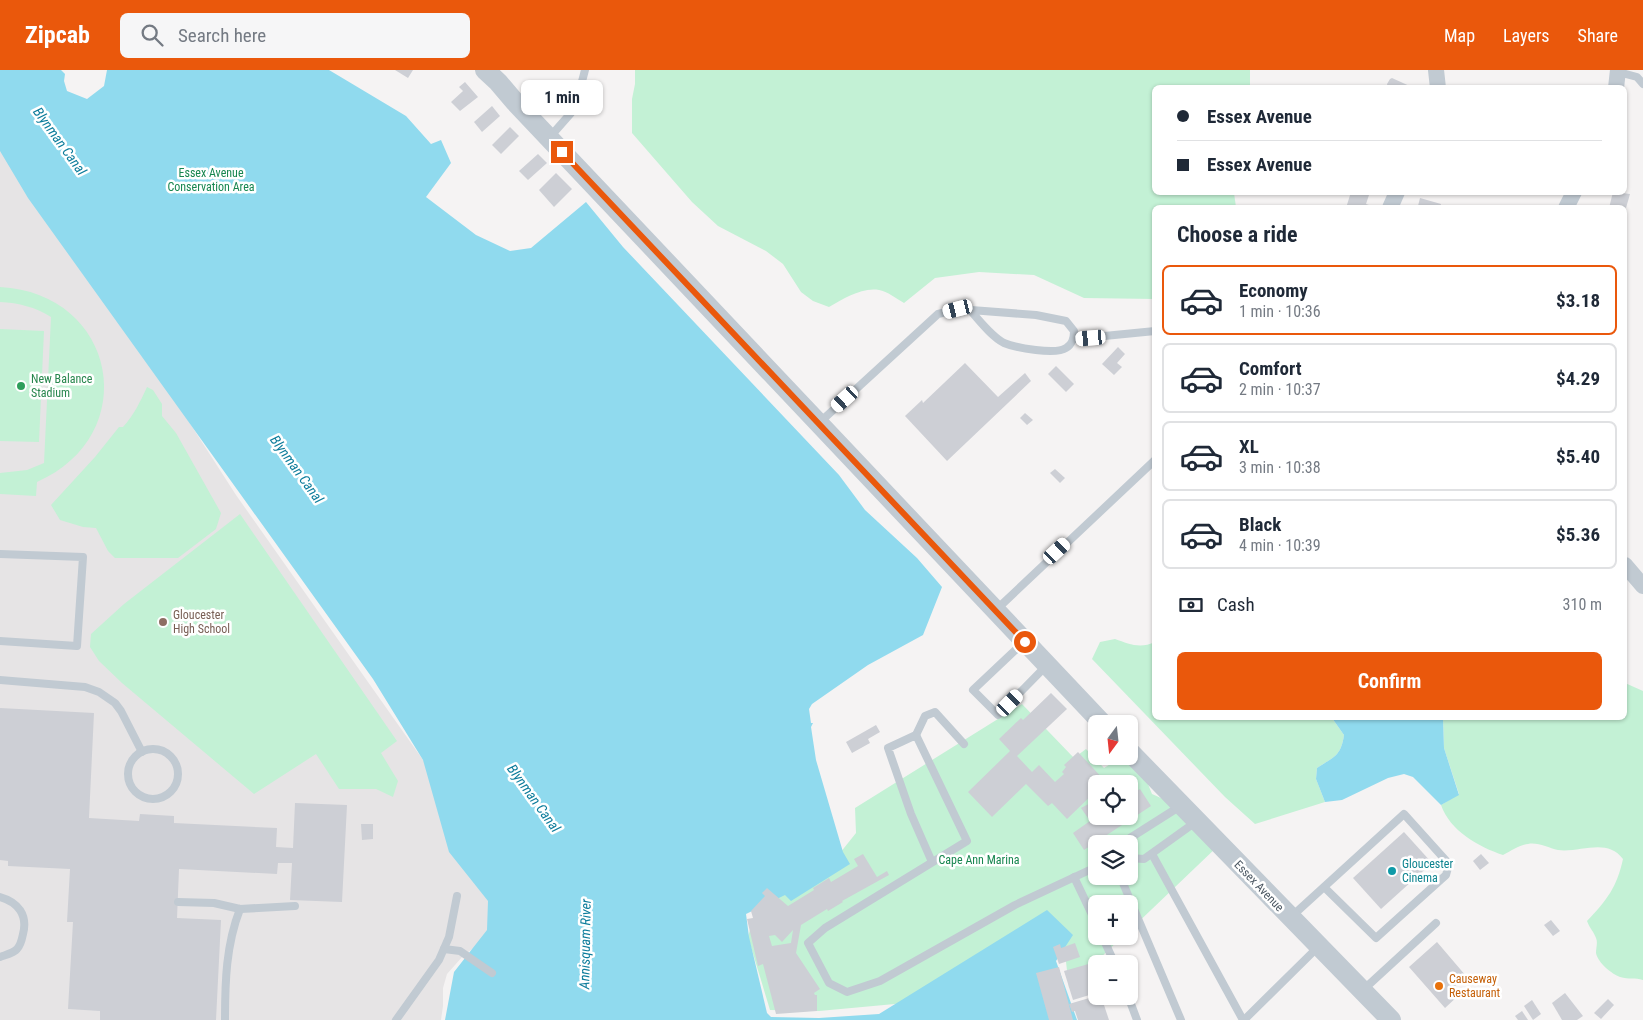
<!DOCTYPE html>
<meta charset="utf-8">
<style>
body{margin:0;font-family:"Roboto Condensed",sans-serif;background:#f6f6f7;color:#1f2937;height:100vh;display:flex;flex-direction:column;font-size:19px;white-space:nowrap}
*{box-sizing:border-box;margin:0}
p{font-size:16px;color:#747a83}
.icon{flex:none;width:28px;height:28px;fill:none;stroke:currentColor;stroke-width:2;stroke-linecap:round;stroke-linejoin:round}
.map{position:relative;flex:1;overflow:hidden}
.sheet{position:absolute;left:1152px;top:135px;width:475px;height:515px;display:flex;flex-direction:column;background:#fff;border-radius:8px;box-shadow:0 1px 4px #0004}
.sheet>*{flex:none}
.guide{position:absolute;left:1152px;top:15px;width:475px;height:110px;border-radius:8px;box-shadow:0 1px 4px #0004;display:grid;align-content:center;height:110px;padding:0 25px;background:#fff}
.needle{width:32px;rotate:195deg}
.buttons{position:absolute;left:1088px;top:645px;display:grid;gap:10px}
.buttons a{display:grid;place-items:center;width:50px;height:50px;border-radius:8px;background:#fff;box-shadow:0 1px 4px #0004;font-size:25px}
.end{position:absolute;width:22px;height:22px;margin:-11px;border:6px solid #ea580c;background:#fff;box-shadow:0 0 0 2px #fff}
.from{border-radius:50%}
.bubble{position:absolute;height:35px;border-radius:8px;background:#fff;box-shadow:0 1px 4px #0004;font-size:16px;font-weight:700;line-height:35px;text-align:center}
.car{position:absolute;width:15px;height:30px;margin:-15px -8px;border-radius:6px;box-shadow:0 0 4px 1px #0007;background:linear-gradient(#fff 24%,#345 0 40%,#fff 0 76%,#345 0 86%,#fff 0)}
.guide b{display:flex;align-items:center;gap:18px;height:48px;font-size:19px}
.guide b+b{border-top:1px solid #e0e1e3}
.guide i{width:12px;height:12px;background:#1f2937}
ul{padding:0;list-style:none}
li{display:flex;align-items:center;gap:15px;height:70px;margin:0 10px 8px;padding:0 15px;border:2px solid #e0e1e3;border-radius:8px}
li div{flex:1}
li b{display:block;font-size:19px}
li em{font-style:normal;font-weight:700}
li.on{border-color:#ea580c}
li>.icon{width:45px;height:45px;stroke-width:1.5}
h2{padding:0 25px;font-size:22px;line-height:60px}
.pay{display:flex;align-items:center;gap:12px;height:55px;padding:0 25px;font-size:19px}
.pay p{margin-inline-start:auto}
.primary-button{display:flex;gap:10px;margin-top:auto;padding:10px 25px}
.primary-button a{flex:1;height:58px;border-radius:8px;background:#ea580c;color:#fff;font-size:20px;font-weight:700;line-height:58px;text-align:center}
header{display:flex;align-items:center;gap:30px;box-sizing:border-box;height:70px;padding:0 25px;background:#ea580c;color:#fff}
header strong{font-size:24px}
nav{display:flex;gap:28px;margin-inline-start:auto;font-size:18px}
.search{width:350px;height:45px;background:#f6f6f7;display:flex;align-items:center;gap:12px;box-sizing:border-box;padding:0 18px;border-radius:8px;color:#747a83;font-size:19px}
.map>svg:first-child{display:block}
.education{fill:#e6e4e5}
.green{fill:#c3f1d5;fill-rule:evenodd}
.water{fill:#90daee}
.building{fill:#cdcfd5;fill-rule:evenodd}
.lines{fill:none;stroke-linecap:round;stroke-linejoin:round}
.service{stroke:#c1cad2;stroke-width:8}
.minor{stroke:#c1cad2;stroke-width:16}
.tertiary{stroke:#c1cad2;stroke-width:20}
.route{stroke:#ea580c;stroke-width:6}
.leisure-dot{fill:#2e9e5b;stroke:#fff;stroke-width:2}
.education-dot{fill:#8d6e63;stroke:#fff;stroke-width:2}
.culture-dot{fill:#0f9aa8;stroke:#fff;stroke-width:2}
.food-dot{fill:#e8710a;stroke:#fff;stroke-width:2}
.labels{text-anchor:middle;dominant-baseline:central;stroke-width:5;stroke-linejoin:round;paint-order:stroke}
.park-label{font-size:12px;fill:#17864f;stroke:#fff}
.leisure-label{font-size:12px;fill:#27864d;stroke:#fff;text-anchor:start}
.education-label{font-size:12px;fill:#785e54;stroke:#fff;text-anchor:start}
.culture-label{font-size:12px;fill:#0d838f;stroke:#fff;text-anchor:start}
.street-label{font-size:12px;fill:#4a5661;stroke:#fff}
.food-label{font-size:12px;fill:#c56008;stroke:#fff;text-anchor:start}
.water-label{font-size:14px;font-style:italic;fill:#0c7c9b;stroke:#fff}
</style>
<header>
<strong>Zipcab</strong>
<div class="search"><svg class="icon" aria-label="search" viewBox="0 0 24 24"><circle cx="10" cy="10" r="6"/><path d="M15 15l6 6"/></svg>Search here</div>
<nav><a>Map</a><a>Layers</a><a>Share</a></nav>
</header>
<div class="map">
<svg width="1643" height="950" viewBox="0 0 1643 950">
<rect width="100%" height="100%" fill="#f5f3f3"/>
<path class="education" d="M0,73L126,254L236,425L428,697L497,838L483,871L463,886L447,904L443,918V936L441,950H0Z"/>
<g class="green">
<path d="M635,0H1250V17L1155,18V122L1234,123L1236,137L1155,138V229L1084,228L1034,205L979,202L935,208L904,233C897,229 887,221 879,220C862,217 843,229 829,237L813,231L801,222L783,194L766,181L718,156L692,132L632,63V29L635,14Z"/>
<path d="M0,217C117,223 144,365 37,412L36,426L0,424V403L27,400L44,393L51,247C35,237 19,233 0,232Z"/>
<path d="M0,259L44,261L39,372L0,371Z"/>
<path d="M147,317L153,320L162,334V346L176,363L221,443L216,459L178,488H115L108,481L96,458L83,457L60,450L51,435L95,387L119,357H123C134,345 140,332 147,317Z"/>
<path d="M240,444L397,671L381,683L398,711L393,727L376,719H339L316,684L254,724L122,613L99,591L90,577L91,564L124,534Z"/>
<path d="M1115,569C1129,574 1140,579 1155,572V648H1332L1344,665C1341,686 1334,687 1317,698L1316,709L1325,732L1255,754L1225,727L1092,589L1100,572Z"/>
<path d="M1625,613L1643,621V910C1635,907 1629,910 1620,907C1612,904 1598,893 1596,883C1596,878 1598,872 1596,868C1594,862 1590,859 1587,851C1607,830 1617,817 1623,789C1607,767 1580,783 1558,780C1548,778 1538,772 1528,774C1520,775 1511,781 1503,785C1479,777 1450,761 1441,735L1459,724L1444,678L1443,648H1625Z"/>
<path d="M1022,634L1074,688L1086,679L1104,698L1123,686L1141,697L1152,724L1190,741L1219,775L1129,861V834H1096V866H1123L1069,918L1065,883L949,929L819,941L770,940L748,867L762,816L828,798L856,763L855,738ZM1096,714H1129V746H1096ZM1096,774H1129V806H1096Z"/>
</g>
<g class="water">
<path d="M0,0H61L65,4L64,11L67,21L87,29L104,16L107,0H329L406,46L431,74L441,70L451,93L426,127L476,165L510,181L531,178L586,132L623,177L839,405L865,440L917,488L942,517L923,565L868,595L812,634L809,639L811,653H813L811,657L816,690L843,782L850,794L791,831L785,825L746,844L749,867L767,943L771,947L819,948L879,944L1047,840L1073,865L1056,891L1077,950H445L454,902L487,860L488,831L449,782L423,690L373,609L28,128L0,81Z"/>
<path d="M1332,648H1443L1444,678L1459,725L1441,735L1413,707L1404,704L1388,708L1342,730L1325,732L1316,709L1317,698C1334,687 1341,686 1344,665Z"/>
</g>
<g class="building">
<path d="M395,0H413L408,8Z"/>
<path d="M1392,8L1414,18H1388L1387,14L1390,9Z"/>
<path d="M465,12L478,27L460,41L451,32L463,21L459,17Z"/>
<path d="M492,36L500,46L482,62L474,52Z"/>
<path d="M510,57L519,66L501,84L492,75Z"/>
<path d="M538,84L547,93L528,110L519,101Z"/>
<path d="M556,103L572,119L554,137L539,120Z"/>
<path d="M1351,122H1370L1366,134L1369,135L1368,138H1346Z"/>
<path d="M1613,122L1630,124L1626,138H1609Z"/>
<path d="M1420,128L1441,134L1440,138H1412L1413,135L1418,136Z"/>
<path d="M1118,277L1125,284L1117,293L1122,297L1114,305L1102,294Z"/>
<path d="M965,293L998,327L1025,303L1031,311L947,391L905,346L922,330L923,333Z"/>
<path d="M1056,296L1074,314L1066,322L1048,304Z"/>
<path d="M1025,343L1033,350L1027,355L1020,348Z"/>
<path d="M1055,399L1065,408L1060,413L1050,403Z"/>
<path d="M1051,623L1067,639L1017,686L1032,702L1039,695L1055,712L1064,704L1062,702L1066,697L1064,695L1078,682L1106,712L1104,714H1096V721L1067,749L1052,733L1048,736L1026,714L992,747L968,722L1010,681L999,669L1021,648L1023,650Z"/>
<path d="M0,638L94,643L89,748L139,751L140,744L174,746V753L277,758L276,777L293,778L295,733L347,735L342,832L290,830L292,793H278L277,804L179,799L177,848L221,850L216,950H100V941L68,939L73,852H67L70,799L8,796V791L0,790Z"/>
<path d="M876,655L880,662L868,669L870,673L852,683L846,672Z"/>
<path d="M1129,713L1135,722L1140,719L1151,736L1084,780L1073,763L1090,751L1081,738L1096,730V746H1129Z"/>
<path d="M361,754H373V769L362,770Z"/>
<path d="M1404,762L1432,793L1381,839L1353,808Z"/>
<path d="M863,784L877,807L887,801L889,805L842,831L843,832L828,841L827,839L801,855L796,883L820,919L814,923L815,925H817V941L776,944L763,894L758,896L747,849L753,848L751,841L765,826L762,823L767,818L788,836L814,820L813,818L829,808L831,812L858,796L854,789ZM793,860L791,873L772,876L769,866L775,865L782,872Z"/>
<path d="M1481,784L1489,793L1480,800L1473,791Z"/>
<path d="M1551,850L1560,861L1553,866L1544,855Z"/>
<path d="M1437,872L1466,906L1453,918L1459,925L1445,938L1409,897Z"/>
<path d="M1075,873L1080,887L1059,894L1053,877L1060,874L1061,878Z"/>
<path d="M1092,893L1096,908V923L1073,930L1064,901Z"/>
<path d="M1059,897L1073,950H1049L1036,903Z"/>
<path d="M1565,923L1583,946L1577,950H1562L1552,933Z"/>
<path d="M1096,926H1101L1109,950H1078L1075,941L1072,942L1069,934Z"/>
<path d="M1608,929L1614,935L1601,949L1594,943Z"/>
<path d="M1532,930L1541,944L1533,950L1524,936Z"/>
<path d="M1522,941L1528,950H1518L1515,946Z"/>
</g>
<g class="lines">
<g class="service">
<path d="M1618,2L1637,7L1643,14"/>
<path d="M549,68L571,43L579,23L585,0"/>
<path d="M1074,269L1155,261"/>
<path d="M819,353L938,244L958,239L1036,245L1066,251L1074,261C1074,267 1072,275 1066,278C1056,285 1016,278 1004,273C991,266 980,251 970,240"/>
<path d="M0,484L83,487L77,576L0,571"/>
<path d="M997,539L1155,390"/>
<path d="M1025,571L973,620L998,645L1047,595"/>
<path d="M0,610L85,617L99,622L115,633L121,641L142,682"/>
<path d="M916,665L925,646L935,642L964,674"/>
<circle cx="153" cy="704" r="25"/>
<path d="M1127,774L1130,768L1182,735"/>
<path d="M1152,784L1243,950"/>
<path d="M1129,788L1144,789L1197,751"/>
<path d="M932,792L911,744L888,678L916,665L967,771L825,858L808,873L829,913L847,922L880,911L1015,835L1096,797"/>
<path d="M1120,806L1181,950"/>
<path d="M1074,807L1096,853"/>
<path d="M0,827C18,832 28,845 23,864C22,869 21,875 17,879C14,883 5,885 0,887"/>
<path d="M178,832L214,833L240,839L295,836"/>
<path d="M1291,847C1329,812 1367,778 1404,744L1449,794L1446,805L1376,868L1324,817"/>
<path d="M1102,866L1115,894"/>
<path d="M444,879L460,881L492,903"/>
<path d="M1363,920L1436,853"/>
<path d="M1128,926L1137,950"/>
<path d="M225,950C225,912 226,875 240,839"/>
<path d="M396,950L439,890L449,867L457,826"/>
<path d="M1244,950L1318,877"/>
</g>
<g class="minor">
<path d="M1436,0L1438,18"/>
<path d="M1616,18L1618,0"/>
<path d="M1390,138L1397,122"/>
<path d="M1566,138L1574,122"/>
<path d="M1625,495L1643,516"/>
</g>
<g class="tertiary">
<path d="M485,0L498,12L515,32L1103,654"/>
<path d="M1129,681L1391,950"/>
</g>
</g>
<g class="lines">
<path class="route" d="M562,82L1025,572"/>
</g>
<circle class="leisure-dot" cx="21" cy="316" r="5"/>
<circle class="education-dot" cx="163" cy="552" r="5"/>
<circle class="culture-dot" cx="1392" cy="801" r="5"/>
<circle class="food-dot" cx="1439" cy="916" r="5"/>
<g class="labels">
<g class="park-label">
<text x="211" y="103">Essex Avenue<tspan x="211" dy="14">Conservation Area</tspan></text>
<text x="979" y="790">Cape Ann Marina</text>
</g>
<g class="leisure-label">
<text x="31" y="309">New Balance<tspan x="31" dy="14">Stadium</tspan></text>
</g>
<g class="education-label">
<text x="173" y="545">Gloucester<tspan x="173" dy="14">High School</tspan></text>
</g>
<g class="culture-label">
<text x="1402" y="794">Gloucester<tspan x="1402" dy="14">Cinema</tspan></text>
</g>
<g class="street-label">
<text transform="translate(1259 816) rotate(46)">Essex Avenue</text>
</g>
<g class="food-label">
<text x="1449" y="909">Causeway<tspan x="1449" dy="14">Restaurant</tspan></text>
</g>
<g class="water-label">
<text transform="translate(60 71) rotate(54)">Blynman Canal</text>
<text transform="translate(297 399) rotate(54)">Blynman Canal</text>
<text transform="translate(534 728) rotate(54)">Blynman Canal</text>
<text transform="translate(585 874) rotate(-89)">Annisquam River</text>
</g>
</g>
</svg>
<div class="buttons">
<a><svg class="needle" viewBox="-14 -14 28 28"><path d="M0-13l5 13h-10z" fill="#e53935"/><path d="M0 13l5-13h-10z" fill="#747a83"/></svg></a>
<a><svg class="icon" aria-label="locate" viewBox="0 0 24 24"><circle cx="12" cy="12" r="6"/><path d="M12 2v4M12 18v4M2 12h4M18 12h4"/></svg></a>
<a><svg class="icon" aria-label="layers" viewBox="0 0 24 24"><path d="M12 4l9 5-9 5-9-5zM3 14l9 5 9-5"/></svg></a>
<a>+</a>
<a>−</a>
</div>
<i class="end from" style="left:1025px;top:572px"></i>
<i class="end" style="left:562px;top:82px"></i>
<div class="bubble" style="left:521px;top:10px;width:82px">1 min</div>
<i class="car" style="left:958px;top:239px;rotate:256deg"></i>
<i class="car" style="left:1091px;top:268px;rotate:265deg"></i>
<i class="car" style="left:845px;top:329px;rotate:228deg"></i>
<i class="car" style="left:1057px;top:481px;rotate:47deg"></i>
<i class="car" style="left:1010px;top:633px;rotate:44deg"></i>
<div class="guide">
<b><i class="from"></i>Essex Avenue</b>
<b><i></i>Essex Avenue</b>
</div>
<section class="sheet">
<h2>Choose a ride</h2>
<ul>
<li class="on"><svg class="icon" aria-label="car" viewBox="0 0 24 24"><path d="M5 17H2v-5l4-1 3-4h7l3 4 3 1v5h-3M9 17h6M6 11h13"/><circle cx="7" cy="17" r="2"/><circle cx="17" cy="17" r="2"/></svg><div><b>Economy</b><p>1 min · 10:36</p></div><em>$3.18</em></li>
<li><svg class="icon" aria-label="car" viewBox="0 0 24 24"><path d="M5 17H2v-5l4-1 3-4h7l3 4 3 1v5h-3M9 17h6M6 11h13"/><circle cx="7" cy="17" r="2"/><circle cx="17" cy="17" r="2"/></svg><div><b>Comfort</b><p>2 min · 10:37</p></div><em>$4.29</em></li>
<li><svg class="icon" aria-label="car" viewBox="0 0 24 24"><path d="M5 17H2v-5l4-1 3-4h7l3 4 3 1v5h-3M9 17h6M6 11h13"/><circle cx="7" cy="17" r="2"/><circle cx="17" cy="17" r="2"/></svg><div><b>XL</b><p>3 min · 10:38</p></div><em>$5.40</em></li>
<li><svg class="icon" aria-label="car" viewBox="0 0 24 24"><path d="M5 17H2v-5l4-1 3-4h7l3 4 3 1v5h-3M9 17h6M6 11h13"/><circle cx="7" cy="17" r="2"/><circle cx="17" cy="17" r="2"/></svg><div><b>Black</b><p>4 min · 10:39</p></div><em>$5.36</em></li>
</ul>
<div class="pay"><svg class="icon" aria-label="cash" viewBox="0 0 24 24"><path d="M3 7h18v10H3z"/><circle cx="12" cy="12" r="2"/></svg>Cash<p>310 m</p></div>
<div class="primary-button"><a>Confirm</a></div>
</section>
</div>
